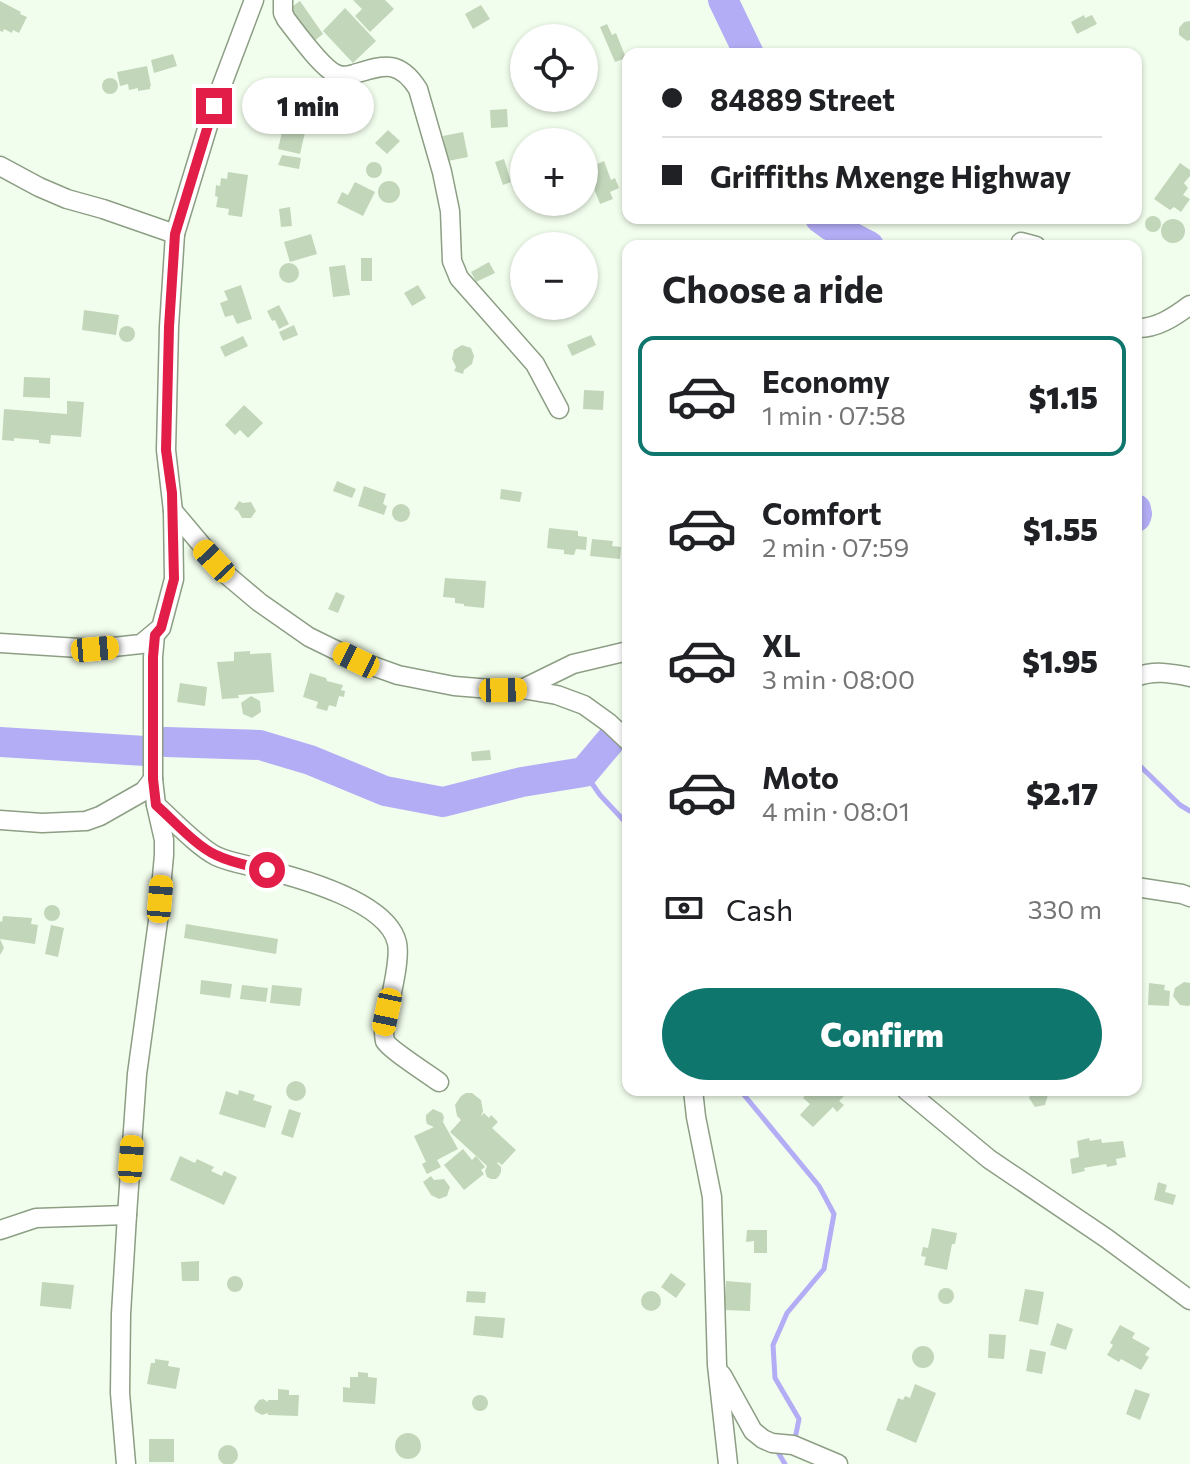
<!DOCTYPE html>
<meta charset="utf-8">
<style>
body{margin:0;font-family:Commissioner,sans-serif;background:#f2f2f2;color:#202124;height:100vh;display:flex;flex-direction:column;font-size:30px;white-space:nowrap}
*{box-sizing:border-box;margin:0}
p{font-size:26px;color:#757577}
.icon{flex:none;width:44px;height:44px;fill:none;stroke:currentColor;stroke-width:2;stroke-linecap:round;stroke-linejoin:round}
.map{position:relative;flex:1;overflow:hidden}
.panel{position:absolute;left:622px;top:240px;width:520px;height:856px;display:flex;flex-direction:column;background:#fff;border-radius:16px;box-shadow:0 2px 6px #0004}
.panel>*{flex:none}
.top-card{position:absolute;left:622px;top:48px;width:520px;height:176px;border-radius:16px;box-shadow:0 2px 6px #0004;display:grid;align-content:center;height:176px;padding:0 40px;background:#fff}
.controls{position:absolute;left:510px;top:24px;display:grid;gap:16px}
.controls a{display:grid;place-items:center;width:88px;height:88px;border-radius:50%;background:#fff;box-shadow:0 2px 6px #0004;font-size:40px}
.end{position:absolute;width:36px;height:36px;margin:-18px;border:10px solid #e11d48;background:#fff;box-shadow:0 0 0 4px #fff}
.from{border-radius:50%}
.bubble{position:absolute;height:56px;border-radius:28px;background:#fff;box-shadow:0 2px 6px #0004;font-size:26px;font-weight:800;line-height:56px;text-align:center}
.car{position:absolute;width:24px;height:48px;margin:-24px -12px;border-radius:10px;box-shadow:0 0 6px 2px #0007;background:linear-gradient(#f5c518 24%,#345 0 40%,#f5c518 0 76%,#345 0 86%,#f5c518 0)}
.top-card b{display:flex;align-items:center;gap:28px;height:76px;font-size:30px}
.top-card b+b{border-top:2px solid #e0e0e0}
.top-card i{width:20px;height:20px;background:#202124}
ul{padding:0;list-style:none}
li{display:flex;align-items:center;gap:24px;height:120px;margin:0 16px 12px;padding:0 24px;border:4px solid transparent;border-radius:16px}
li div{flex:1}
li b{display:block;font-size:30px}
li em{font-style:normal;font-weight:800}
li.current{border-color:#0f766e}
li>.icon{width:72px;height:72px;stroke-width:1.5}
h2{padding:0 40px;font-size:36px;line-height:96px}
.pay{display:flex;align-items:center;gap:20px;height:88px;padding:0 40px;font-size:30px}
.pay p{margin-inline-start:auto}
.action{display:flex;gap:16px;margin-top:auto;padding:16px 40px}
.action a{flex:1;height:92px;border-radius:48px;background:#0f766e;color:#fff;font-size:32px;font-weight:800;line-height:92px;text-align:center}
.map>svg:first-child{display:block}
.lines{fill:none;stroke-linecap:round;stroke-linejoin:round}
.stream{stroke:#b3adf5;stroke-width:5}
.river{stroke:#b3adf5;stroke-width:30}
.building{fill:#c2d6ba}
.minor-casing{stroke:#8c9e84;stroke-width:21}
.minor{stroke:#fff;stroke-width:18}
.route{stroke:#e11d48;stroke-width:10}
</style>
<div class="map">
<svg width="1190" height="1464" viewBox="0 0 1190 1464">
<rect width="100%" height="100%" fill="#f2feed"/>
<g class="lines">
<g class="stream">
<path d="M1136,762L1180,805L1190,811"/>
<path d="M584,772L600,795L628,825"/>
<path d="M740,1090L819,1186L834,1214L824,1269L787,1313L773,1345L775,1378L799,1419L795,1439"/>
<path d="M779,1454L785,1464"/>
</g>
<g class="river">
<path d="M723,0L749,54"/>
<path d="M820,218L831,226L869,246"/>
<path d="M1136,509L1137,514L1136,517"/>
<path d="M0,742L145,751"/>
<path d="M166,742L260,745L310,760L385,791L443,802L522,782L584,772L611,740"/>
</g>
</g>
<g class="building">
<path d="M353,0H385L394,9L370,32L355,16L362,9Z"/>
<path d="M0,1L21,12L20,14L27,17L19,33L13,30L12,33L4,29L3,32L0,31Z"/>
<path d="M300,1L323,34L313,42L289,9Z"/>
<path d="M481,5L490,19L473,29L465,14Z"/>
<path d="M345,8L376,41L353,63L323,31Z"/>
<path d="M1084,15L1085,18L1092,15L1097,24L1077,34L1071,22Z"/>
<path d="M1190,21V40L1187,41L1179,35V28L1184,22Z"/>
<path d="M607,24L612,35L616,33L626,58L615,62L600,27Z"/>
<path d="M173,54L177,66L154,73L151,60Z"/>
<path d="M147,66L151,86H150V89L138,91V88L129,90L128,84L120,86L117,72Z"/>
<circle cx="110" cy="86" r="8"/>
<path d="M507,109L508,127L491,128L490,110Z"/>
<path d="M279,122L306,128L300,154L278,149L282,132L277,131Z"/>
<path d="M388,130L400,141L387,154L375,143Z"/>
<path d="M463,132L468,157L448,161L443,136Z"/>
<path d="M589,151L597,164L604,161L611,180L615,178L619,188L610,192L613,199L600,204L586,168L590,166L587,160L585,161L584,158V153Z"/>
<path d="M282,155L301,158L299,169L278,165Z"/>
<path d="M504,159L511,182L503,185L495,162Z"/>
<circle cx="374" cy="170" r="8"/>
<path d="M1180,163L1190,170V176L1184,183L1188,188L1183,195L1190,199L1181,212L1174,207L1170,210L1154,199Z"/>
<path d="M228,172L248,175L242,217L228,215L229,209L216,207L218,197L215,196L216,185L220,186L221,178L227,179Z"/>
<circle cx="389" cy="192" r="11"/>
<path d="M355,182L375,192L363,216L337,203L342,192L348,195Z"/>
<path d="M290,207L292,226L281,227L279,209Z"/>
<circle cx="1153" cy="224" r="8"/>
<circle cx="1173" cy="231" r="12"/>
<path d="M311,234L317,254L290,262L284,242Z"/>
<rect x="361" y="258" width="11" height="23"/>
<path d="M489,262L495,273L476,282L471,272Z"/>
<circle cx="289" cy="273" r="10"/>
<path d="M345,265L350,295L333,297L329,267Z"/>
<path d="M241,285L252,319L237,324L233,315L225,317L220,303L228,300L224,291Z"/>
<path d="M418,285L426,298L412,306L404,293Z"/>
<path d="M279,305L289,324L279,329L275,320L272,321L267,311Z"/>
<path d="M84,310L119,315L116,335L82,330Z"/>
<path d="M294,325L298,335L283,341L279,332Z"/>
<circle cx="127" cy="334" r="8"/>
<path d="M591,335L596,345L572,356L567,345Z"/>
<path d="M243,336L248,346L225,357L220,347Z"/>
<path d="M462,345L471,348L474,356L472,364L464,370L463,374L454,371L456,367L452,359L454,350Z"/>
<path d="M24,377L50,378V398L23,397Z"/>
<path d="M584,390L604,391L603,410L583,409Z"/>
<path d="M67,401L84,402L81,437L51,435L50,444L39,443V440L14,438V441L2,440L4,409L67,414Z"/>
<path d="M244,405L263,423L248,438L240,430L235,435L225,425Z"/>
<path d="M337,481L356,489L352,498L333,491Z"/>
<path d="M364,486L386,494L383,504L387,506L384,515L358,506Z"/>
<path d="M501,489L522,492L520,502L500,499Z"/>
<path d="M239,501L243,503L251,502L256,511L251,518H242L238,511L234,509Z"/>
<circle cx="401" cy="513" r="9"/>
<path d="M549,528L578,531V536L587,537L586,550L576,549L574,555L564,554V550L547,548Z"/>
<path d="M592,539L613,541L612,546L621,547L620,559L590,556Z"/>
<path d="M445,578L486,581L484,608L464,606V604L455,603V598L443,597Z"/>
<path d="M336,592L345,596L338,613L328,609Z"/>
<path d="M250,651V654L271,653L274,692L238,695L239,698L222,699L217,662L234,661V652Z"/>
<path d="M310,673L326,678L327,681L343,685L341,690L345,691L344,697L339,696L336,707L329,705L327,711L316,708L318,702L303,697Z"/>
<path d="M180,683L207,687L205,706L177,702Z"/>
<path d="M251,696L260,701L261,712L252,718L243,714L241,703Z"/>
<path d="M490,750L491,760L472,761L471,752Z"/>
<circle cx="52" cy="913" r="8"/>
<path d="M3,916L32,918L31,924L38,925L35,944L0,939L4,948L0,955V921L2,922Z"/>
<path d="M186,924L278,939L276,954L184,938Z"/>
<path d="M51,925L64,928L58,957L45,954Z"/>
<path d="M201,980L232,984L230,998L200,994Z"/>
<path d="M1184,982L1190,983V1005L1188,1006L1180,1005L1173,996L1175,988Z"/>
<path d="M1149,983L1165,985L1164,990L1170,991L1169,1006L1148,1005Z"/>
<path d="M242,985L268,988L266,1002L240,999Z"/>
<path d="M272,985L302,988L300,1006L270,1003Z"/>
<circle cx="296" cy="1091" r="10"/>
<path d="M239,1090L255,1095L253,1100L272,1106L265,1128L219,1114L226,1091L238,1095Z"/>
<path d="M810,1090H850L839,1101L844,1105L837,1112L833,1107L813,1127L800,1115L810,1104L803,1098Z"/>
<path d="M1032,1090H1044L1048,1095L1045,1105L1035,1107L1029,1098Z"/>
<path d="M466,1093H472L481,1100L483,1111L481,1116L484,1113L489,1118L491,1115L498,1122L492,1128L516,1150L502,1165L498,1162L497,1163L501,1167V1172L499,1176L496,1179H491L487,1177L485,1171L487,1166L450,1132L461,1120L457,1116L455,1105L461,1096Z"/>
<path d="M289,1109L301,1113L293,1138L281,1134Z"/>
<path d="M433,1109L442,1113L444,1117L443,1122L458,1149L437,1160L441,1167L427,1174L422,1164L426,1162L414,1136L434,1127L427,1124L426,1120V1115Z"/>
<path d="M1089,1138L1090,1141L1101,1139L1102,1143L1123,1141L1126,1157L1116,1159L1117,1165L1107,1167L1106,1164L1084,1168L1085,1171L1072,1174L1070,1159L1079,1157L1077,1141Z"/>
<path d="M463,1149L472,1160L476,1156L485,1167L481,1170L484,1174L464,1190L444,1165Z"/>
<path d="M180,1156L195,1163L197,1159L214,1167L211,1171L222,1176L224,1171L237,1177L224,1205L170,1180Z"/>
<path d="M431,1176L434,1180L444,1179L450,1187L447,1196L439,1199L431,1195L423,1182Z"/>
<path d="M1158,1182L1167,1185L1165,1192L1176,1195L1173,1205L1154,1200Z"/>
<path d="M932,1228L957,1233L955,1244H952L947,1270L924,1265L926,1257L921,1256L923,1247L928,1248Z"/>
<path d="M747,1230H767V1253H754V1241L746,1242Z"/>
<path d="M199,1261V1281H182L181,1262Z"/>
<path d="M671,1273L686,1284L676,1298L661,1287Z"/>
<circle cx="235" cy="1284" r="8"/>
<path d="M726,1281L751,1283L750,1311L724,1310Z"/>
<path d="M42,1282L74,1285L71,1309L40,1306Z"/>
<circle cx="946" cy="1296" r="8"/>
<path d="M1025,1289L1044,1292L1038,1325L1019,1321Z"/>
<path d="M467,1291L486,1292L485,1303L466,1302Z"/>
<circle cx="651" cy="1301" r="10"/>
<path d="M475,1316L505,1318L503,1338L473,1335Z"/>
<path d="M1057,1323L1073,1329L1066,1350L1050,1345Z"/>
<path d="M1120,1325L1135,1333L1132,1338L1150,1348L1145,1355L1149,1357L1141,1370L1121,1359L1119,1362L1107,1355L1113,1345L1110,1343Z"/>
<path d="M989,1334L1006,1335L1004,1359L988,1358Z"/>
<circle cx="923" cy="1357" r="11"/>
<path d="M1030,1349L1046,1352L1042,1374L1026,1371Z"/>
<path d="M155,1359L169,1361L168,1366L180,1368L176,1389L147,1384L151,1363H155Z"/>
<path d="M358,1372L368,1373V1377L377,1378L375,1404L343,1402V1387L350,1388V1377H358Z"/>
<path d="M915,1384L936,1393L916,1443L886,1430L898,1398L903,1400L905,1396L910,1398Z"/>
<path d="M278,1389L289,1390V1395H299L298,1416L268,1415V1413L262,1415L255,1411L254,1407L259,1400L263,1399L268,1402V1400H278Z"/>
<path d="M1135,1389L1150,1394L1140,1420L1126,1414Z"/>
<circle cx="480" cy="1403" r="8"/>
<circle cx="408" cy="1446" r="13"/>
<rect x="149" y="1439" width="25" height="23"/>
<circle cx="228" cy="1455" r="10"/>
</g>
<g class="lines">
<defs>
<g id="minor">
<path d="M254,0L214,106L175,234L169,327L166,450L173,511L227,575L259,602L309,637L356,660L398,675L454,686L503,690L522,689L557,695L584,705L609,723L628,741"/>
<path d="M283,0V13L286,19C296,32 322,68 336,74C342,77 348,76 354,74C384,65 399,59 418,89L442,172L450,211L452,261L459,278L535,364L559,409"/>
<path d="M0,166L39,187L67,199L103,209L175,234"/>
<path d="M1021,242L1036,246"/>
<path d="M1136,328C1156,329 1174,317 1190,305"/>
<path d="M0,643L95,649L141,644L159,629"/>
<path d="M1136,677C1154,670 1171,673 1190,677"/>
<path d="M522,689L573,664L628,651"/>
<path d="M156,805C173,820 197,846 216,856C231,863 248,865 263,869C300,878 388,902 397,943C401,962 388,1008 384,1028C384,1032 384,1037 385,1041C389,1049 428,1074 439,1082"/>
<path d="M0,820L42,823L86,821L100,816L144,791L153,779"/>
<path d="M1136,887L1182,894L1190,897"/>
<path d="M693,1090L696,1117L712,1197L717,1365L728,1464"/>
<path d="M906,1090L989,1159L1106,1238L1190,1300"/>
<path d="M0,1230L36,1218L127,1215"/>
<path d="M722,1375L753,1431L763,1439L772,1443L793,1445L838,1464"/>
<path d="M126,1464L120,1393L121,1314L127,1215L137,1074L158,921L164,855V840L156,805L153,779V657L155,635L161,628L174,579L173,511"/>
</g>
</defs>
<use href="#minor" class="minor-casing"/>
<use href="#minor" class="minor"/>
</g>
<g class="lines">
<path class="route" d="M214,106L175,234L169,327L166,450L172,493L174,579L161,628L155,635L153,657V779L156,805C173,820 196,846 216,855C232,863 250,866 267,870"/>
</g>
</svg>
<div class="controls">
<a><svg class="icon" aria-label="locate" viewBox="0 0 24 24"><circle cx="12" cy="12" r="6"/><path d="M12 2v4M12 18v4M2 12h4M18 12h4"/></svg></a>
<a>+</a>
<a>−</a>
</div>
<i class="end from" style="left:267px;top:870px"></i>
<i class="end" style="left:214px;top:106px"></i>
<div class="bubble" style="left:242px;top:78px;width:132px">1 min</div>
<i class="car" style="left:214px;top:561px;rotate:317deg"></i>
<i class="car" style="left:95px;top:649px;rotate:85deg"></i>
<i class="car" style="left:356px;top:660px;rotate:296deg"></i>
<i class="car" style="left:503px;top:690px;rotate:89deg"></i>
<i class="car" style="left:160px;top:899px;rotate:5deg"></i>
<i class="car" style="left:387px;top:1012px;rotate:192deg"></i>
<i class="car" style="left:131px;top:1159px;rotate:4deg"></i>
<div class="top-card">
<b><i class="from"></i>84889 Street</b>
<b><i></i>Griffiths Mxenge Highway</b>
</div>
<section class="panel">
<h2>Choose a ride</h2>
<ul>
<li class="current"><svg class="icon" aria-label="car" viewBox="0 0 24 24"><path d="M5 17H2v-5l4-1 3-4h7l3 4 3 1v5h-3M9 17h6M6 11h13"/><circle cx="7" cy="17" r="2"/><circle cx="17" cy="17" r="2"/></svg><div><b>Economy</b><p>1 min · 07:58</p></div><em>$1.15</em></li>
<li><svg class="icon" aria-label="car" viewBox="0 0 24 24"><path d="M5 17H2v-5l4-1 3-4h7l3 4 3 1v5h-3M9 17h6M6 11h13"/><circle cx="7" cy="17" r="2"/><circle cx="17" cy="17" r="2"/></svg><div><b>Comfort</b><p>2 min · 07:59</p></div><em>$1.55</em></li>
<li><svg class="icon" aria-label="car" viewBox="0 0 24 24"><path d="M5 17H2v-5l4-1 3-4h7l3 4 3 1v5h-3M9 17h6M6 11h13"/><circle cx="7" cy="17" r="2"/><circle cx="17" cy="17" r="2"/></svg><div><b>XL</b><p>3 min · 08:00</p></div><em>$1.95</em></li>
<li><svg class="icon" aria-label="car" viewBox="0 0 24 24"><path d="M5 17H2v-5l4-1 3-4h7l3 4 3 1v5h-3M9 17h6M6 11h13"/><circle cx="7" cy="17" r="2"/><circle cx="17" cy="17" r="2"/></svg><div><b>Moto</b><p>4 min · 08:01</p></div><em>$2.17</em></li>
</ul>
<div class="pay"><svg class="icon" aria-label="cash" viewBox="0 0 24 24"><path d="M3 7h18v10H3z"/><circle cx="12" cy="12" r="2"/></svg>Cash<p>330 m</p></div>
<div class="action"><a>Confirm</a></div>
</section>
</div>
